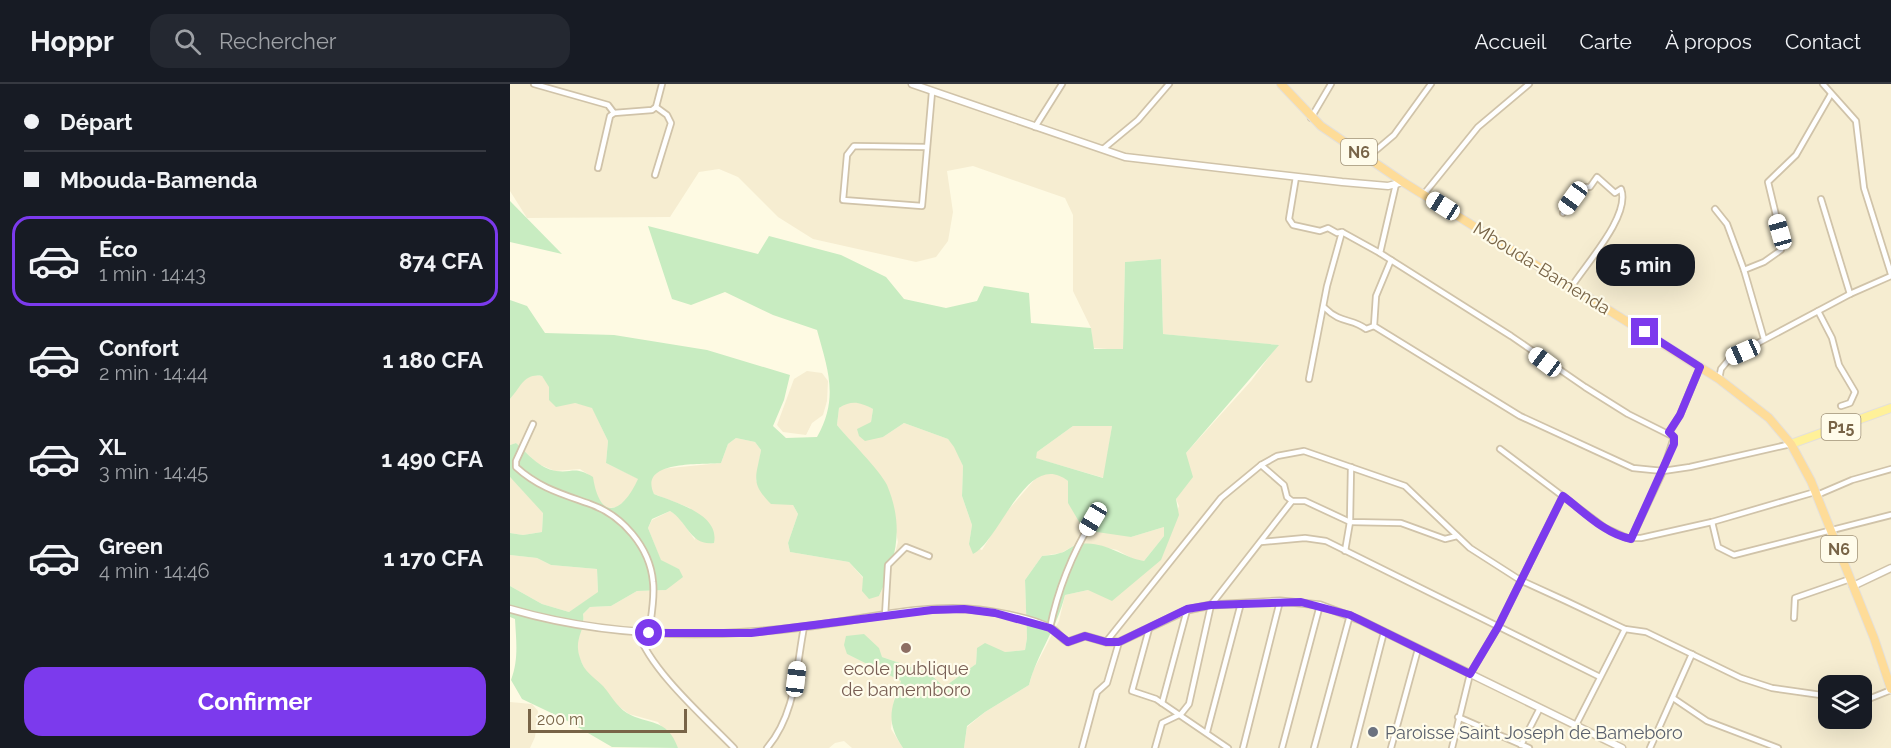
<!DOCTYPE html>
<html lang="fr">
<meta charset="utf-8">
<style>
body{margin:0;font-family:Raleway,sans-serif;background:#242831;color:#f1f3f6;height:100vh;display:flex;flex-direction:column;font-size:22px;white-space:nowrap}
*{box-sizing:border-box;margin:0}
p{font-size:20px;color:#9ea1a6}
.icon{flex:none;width:33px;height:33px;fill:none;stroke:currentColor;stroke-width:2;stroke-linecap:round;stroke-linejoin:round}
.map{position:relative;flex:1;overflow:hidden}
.side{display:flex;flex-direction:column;background:#171b24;width:510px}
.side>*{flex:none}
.guide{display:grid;align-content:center;height:132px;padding:0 24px;background:#171b24}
.tools{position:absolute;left:1308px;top:591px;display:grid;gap:12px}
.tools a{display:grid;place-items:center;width:54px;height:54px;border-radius:12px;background:#171b24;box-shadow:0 6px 24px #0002;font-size:30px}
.scale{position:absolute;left:18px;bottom:15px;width:159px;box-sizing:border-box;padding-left:6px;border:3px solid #786447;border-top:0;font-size:16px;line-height:21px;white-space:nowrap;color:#786447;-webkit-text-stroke:4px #fffceb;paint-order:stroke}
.end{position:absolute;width:27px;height:27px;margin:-14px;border:8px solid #7c3aed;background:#fff;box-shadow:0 0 0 3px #fff}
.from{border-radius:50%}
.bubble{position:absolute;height:42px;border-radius:18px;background:#171b24;box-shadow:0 6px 24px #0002;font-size:20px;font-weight:700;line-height:42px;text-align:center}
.car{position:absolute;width:18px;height:36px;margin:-18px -9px;border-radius:8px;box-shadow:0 0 4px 2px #0007;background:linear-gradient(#fff 24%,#345 0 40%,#fff 0 76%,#345 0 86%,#fff 0)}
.guide b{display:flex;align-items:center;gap:21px;height:57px;font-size:22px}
.guide b+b{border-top:2px solid #363941}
.guide i{width:15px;height:15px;background:#f1f3f6}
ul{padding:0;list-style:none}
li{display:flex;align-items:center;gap:18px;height:90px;margin:0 12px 9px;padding:0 12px;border:3px solid transparent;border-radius:18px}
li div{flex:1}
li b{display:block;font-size:22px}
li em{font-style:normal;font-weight:700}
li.current{border-color:#7c3aed}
li>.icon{width:54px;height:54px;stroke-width:1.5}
.button{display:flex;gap:12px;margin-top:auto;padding:12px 24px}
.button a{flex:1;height:69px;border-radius:18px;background:#7c3aed;color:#fff;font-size:24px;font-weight:700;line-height:69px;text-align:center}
header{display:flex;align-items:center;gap:36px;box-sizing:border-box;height:84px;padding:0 30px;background:#171b24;border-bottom:2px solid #363941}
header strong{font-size:28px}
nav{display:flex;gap:33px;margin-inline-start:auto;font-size:21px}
.search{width:420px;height:54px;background:#242831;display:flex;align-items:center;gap:15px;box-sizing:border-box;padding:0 21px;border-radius:18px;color:#9ea1a6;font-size:22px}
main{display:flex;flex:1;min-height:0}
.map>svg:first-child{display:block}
.residential{fill:#f6edd1;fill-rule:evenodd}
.green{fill:#c8ecc1;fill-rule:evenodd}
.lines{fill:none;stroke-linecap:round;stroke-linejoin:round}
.minor-casing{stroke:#d0c3a9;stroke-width:8}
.tertiary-casing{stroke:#d0c3a9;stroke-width:9}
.primary-casing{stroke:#e4e0da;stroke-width:10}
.trunk-casing{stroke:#e4e0da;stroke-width:10}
.minor{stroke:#fff;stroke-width:4.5}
.tertiary{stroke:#fff;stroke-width:6}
.primary{stroke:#fff199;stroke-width:8}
.trunk{stroke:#fedc98;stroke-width:8}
.route{stroke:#7c3aed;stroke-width:8}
.education-dot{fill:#8d6e63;stroke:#fffceb;stroke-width:2}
.worship-dot{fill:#6b7280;stroke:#fffceb;stroke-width:2}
.labels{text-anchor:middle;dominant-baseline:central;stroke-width:4.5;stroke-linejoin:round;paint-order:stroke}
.shield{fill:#fffceb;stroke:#a09278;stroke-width:1.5}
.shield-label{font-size:16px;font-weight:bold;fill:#786447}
.street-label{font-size:18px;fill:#786447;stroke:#fffceb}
.education-label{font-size:18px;fill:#785e54;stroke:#fffceb}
.worship-label{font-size:18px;fill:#5b616d;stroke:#fffceb;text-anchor:start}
</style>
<header>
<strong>Hoppr</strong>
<div class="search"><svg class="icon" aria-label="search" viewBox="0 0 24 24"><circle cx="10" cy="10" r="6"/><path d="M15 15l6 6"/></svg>Rechercher</div>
<nav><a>Accueil</a><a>Carte</a><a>À propos</a><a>Contact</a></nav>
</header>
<main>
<section class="side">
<div class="guide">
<b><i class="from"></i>Départ</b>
<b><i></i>Mbouda-Bamenda</b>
</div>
<ul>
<li class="current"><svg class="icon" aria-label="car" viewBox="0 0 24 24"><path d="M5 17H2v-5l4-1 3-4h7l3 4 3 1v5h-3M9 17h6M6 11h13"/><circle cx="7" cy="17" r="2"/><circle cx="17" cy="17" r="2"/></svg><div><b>Éco</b><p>1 min · 14:43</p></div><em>874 CFA</em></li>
<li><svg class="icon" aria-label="car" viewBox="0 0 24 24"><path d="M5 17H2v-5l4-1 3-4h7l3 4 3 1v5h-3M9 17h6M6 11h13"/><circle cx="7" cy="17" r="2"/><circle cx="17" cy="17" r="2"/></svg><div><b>Confort</b><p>2 min · 14:44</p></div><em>1 180 CFA</em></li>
<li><svg class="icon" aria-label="car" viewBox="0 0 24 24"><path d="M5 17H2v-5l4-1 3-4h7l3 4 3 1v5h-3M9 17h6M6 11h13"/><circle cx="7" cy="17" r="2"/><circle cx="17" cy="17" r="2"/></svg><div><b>XL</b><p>3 min · 14:45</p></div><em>1 490 CFA</em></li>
<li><svg class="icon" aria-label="car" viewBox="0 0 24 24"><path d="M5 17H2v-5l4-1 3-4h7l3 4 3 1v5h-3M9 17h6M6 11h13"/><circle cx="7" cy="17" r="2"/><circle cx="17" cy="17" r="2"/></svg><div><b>Green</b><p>4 min · 14:46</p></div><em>1 170 CFA</em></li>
</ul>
<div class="button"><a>Confirmer</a></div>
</section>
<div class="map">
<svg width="1381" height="664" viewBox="0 0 1381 664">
<rect width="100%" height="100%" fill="#fefae3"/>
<g class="residential">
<path d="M0,0H1381V664H454L457,643L475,628L519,601L523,587L549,537L555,511L578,506L649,474L669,422L666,415L676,369L741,297L768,261L653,250L651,175L615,178L613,266L583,264L581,244L563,207V131L555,114L463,82L437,87L443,128L438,157L426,173L406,178L303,155L268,133L228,93L209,85L189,88L160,133L17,134L0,107ZM1318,602H1352V634H1318Z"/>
<path d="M297,287L312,289L318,297L317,317L313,331L302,339L296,351L273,348L267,341L284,295Z"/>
<path d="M23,291L32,292L40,303L65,319L82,323L98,357L96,379L129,395L120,412L108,423L99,424L90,420L85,412L82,393L70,385L45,387L28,380L6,359L0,361V315L13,296Z"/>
<path d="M339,317L351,318L363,325L361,338L373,353L394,339L438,355L445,363L453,382L452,412L462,441L459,460L472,466L493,432L525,395L534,390H550L558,397V419L621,453L654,443V452L634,477L625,476L607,466L579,460H567L551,469L532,472L515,496L517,554L515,566L495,568L467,565L466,580L433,604L419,589L372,573L337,570L391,597L384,615L381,645L393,664H342L334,657L325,659L319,664H168L148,638L119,630L103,618L92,602L77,590L69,573L66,555L74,539L73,530L80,523L101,522L127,507L156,506L169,485L151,477L138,444L142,436L160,427L168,432L185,456L180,424L144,410L139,401L142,391L150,385L211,379L218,360L226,354L245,358L251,366L246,397L283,421L288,430L278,459L280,468L339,478L369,512L381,485L388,458L376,400L327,341L329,324Z"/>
<path d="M563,342H602L594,394L525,374L527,368Z"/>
<path d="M0,393L33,428L32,448L13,451L0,449Z"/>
<path d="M0,471L27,474L41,481L87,485L88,509L59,528L32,520L0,502Z"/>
<path d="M0,618L22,620L28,627L25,653L20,664H0Z"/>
</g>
<g class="green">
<path d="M0,117L52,170L0,158Z"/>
<path d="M138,142L248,170L259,152L331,171L376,193L394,215L436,224L467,217L474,202L519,209L521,239L581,244L584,265H613L615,178L651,175L653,250L769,261L676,369L683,393L666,415L669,431L651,476L602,517L578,506L555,511C547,544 527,570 519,601L475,628L457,642L454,664H393C376,638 380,626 391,597L337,570L334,561L336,552L354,550L369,564L372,573L419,589L434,603L466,580L467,564L475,559L495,568L515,566L517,554L515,496L532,472C538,471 545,471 550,469C556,468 561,462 567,461C591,454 613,474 634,477L654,452V443L621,453L580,447L571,441L558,419V397C517,364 490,457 463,470L459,460L462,441L452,412L453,382L444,363L438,355L394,339L373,353L355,357L349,352L347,345L361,338L363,325C349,318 342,316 329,324L327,341C339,356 369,385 377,401C394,441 387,475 369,512L359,515L352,507L353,493L339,478L280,468L278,459L288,430L283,421L261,420C240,399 246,394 251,366L245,358L226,354L218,360L211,379C190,381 128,376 144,410C166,419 210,430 204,459C180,462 178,438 160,427L142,435L138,444L151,476L169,485L173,493L156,506L127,507L101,522L80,523L73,530C76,547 63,554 70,574C74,588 83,592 93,602C101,611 106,622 117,629C137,641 157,633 168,664L102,663L54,635L12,615L1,596C9,575 6,556 5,535L0,533V502L32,520L59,528L88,508L87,485L41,481L27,474L0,471V449L13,451L32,448L33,429L0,393V361L6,359C18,370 29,384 46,387C64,389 64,382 83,393C90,438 112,430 128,395L96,379L98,357L82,324L65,319L46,323L39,316V303L32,292C14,289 11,303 0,315V216L17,222L35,249L104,251L197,266L280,291L274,316L263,342L276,354L307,353C329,314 318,286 307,246L263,231L215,208L181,221L162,215ZM563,342H602L593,394L526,374L527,368Z"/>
</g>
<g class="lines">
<defs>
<g id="minor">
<path d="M24,0L98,21L104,29"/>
<path d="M1313,0L1346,37L1354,104L1381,190"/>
<path d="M801,34L821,0"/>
<path d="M525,43L552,0"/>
<path d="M416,63L344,62L337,71L333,116L412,122L422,8"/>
<path d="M593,65L628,36L659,0"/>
<path d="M858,73L884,51L921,0"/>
<path d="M88,84L100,32L104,29L142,26L146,23L152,0"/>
<path d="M145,91L161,39L157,31L146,23"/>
<path d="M786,93L779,135L783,141L810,147L818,144L827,149L832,148L870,169"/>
<path d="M886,100L870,169L1001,252L1075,303L1118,330L1164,353L1153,387L1121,455"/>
<path d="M914,110L968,43L1019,0"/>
<path d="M1311,115L1340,210"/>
<path d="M1205,125L1217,140L1234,186"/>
<path d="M1053,129L1074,103H1080L1087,93L1105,109L1111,105C1121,131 1076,180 1062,202"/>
<path d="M881,176L866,212L864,242L1010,332L1123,384L1153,387L1180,383L1281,360"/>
<path d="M815,224C831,240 842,234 856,245L864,242"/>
<path d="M1308,227L1322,254L1329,281L1345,308L1340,319L1331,322"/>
<path d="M1254,255L1234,186L1254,178L1271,166L1270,148L1258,98L1286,71L1321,10"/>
<path d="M799,295L817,202L832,148"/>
<path d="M1209,295L1211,285L1220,274L1340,210L1381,192"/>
<path d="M23,340L6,377V383C29,404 52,410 80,420C112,431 140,463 143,498C145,514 141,533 139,549"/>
<path d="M1159,349L1170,331L1190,283"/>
<path d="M990,365L1095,444L1117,454H1131L1202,438L1305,408"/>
<path d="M751,381L774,401L777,413L782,417"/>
<path d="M1307,411L1342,396L1381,385"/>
<path d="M1202,438L1208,463L1224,471L1381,431"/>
<path d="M751,458L795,454L816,457L1090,593"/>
<path d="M835,467L840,438L841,383"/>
<path d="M375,532L378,481L396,463L419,472"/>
<path d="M1284,534L1285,514L1340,495"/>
<path d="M540,544C548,504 562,470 583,435"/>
<path d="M639,545L622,607L646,615L718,664"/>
<path d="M128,548C140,586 195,634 224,664"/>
<path d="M596,558L711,414L751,381L767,372L794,367L895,402L960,464L1010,496L1056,517L1115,545L1136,548L1231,594L1262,604L1318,612"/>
<path d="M1163,614L1197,637L1268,664"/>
<path d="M1352,615L1361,614L1381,606"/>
<path d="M652,619L677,526"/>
<path d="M948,633L1019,664"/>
<path d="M1066,641L1115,545"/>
<path d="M697,648L731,519"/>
<path d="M1011,661L1030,624"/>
<path d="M257,664C286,630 286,584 294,543"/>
<path d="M572,664L587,608L597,599L609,558"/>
<path d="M645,664L652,639L671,630L679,620L701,521L782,417H795L840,438L891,439L935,455L947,452"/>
<path d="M733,664L770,517"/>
<path d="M772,664L810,521"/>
<path d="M804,664L840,531"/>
<path d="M844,664L874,548"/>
<path d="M881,664L908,565"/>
<path d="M942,664L960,590L988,543L1053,412"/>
<path d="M1140,664L1182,570"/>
</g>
<g id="tertiary">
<path d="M402,0L615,73L832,98L878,102L893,98"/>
<path d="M1343,502L1381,484"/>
<path d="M0,525C96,553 194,555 293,543C347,537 417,519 469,526C491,529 520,534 540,544C547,547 550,554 558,558L575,552L596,558H609L677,526L701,521L770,517L810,521L850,536L1112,664"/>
</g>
<path id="primary" d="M1281,360L1381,324"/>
<path id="trunk" d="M771,0L811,42L893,98L1209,295L1259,334L1281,360L1301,397L1364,554L1381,605"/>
</defs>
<use href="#minor" class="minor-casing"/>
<use href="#tertiary" class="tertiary-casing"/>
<use href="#primary" class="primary-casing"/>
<use href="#trunk" class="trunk-casing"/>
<use href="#minor" class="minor"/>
<use href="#tertiary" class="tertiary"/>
<use href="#primary" class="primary"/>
<use href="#trunk" class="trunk"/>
</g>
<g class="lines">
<path class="route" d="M139,549H241L422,526L454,525L485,529L540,544L558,558L575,552L596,558H609L677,525L701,521L791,518L840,531L960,590L988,543L1053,412C1073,427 1095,450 1121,455L1164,360V353L1159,348L1170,331L1190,283L1135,248"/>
</g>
<circle class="education-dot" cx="396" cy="564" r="6"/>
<circle class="worship-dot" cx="863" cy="648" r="6"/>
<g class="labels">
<g class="shield">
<rect x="831" y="55" width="36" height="26" rx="4.5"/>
<rect x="1311.5" y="330" width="39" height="26" rx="4.5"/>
<rect x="1311" y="452" width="36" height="26" rx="4.5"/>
</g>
<g class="shield-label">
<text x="849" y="68">N6</text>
<text x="1331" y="343">P15</text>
<text x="1329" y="465">N6</text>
</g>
<g class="street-label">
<text transform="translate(1032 184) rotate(32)">Mbouda-Bamenda</text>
</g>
<g class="education-label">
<text x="396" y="584">ecole publique<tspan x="396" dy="21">de bamemboro</tspan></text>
</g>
<g class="worship-label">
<text x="875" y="648">Paroisse Saint Joseph de Bameboro</text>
</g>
</g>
</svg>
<div class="tools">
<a><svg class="icon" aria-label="layers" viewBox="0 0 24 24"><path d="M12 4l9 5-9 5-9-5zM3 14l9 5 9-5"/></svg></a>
</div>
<div class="scale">200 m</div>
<i class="end from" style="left:139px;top:549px"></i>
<i class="end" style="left:1135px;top:248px"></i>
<div class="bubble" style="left:1086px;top:160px;width:99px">5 min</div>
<i class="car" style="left:1063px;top:114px;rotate:216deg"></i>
<i class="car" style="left:933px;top:122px;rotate:302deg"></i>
<i class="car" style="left:1270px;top:148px;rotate:344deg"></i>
<i class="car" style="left:1233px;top:268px;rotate:246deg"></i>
<i class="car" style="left:1035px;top:278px;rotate:307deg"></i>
<i class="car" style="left:583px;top:435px;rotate:211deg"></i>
<i class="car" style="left:286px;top:595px;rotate:7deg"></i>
</div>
</main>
